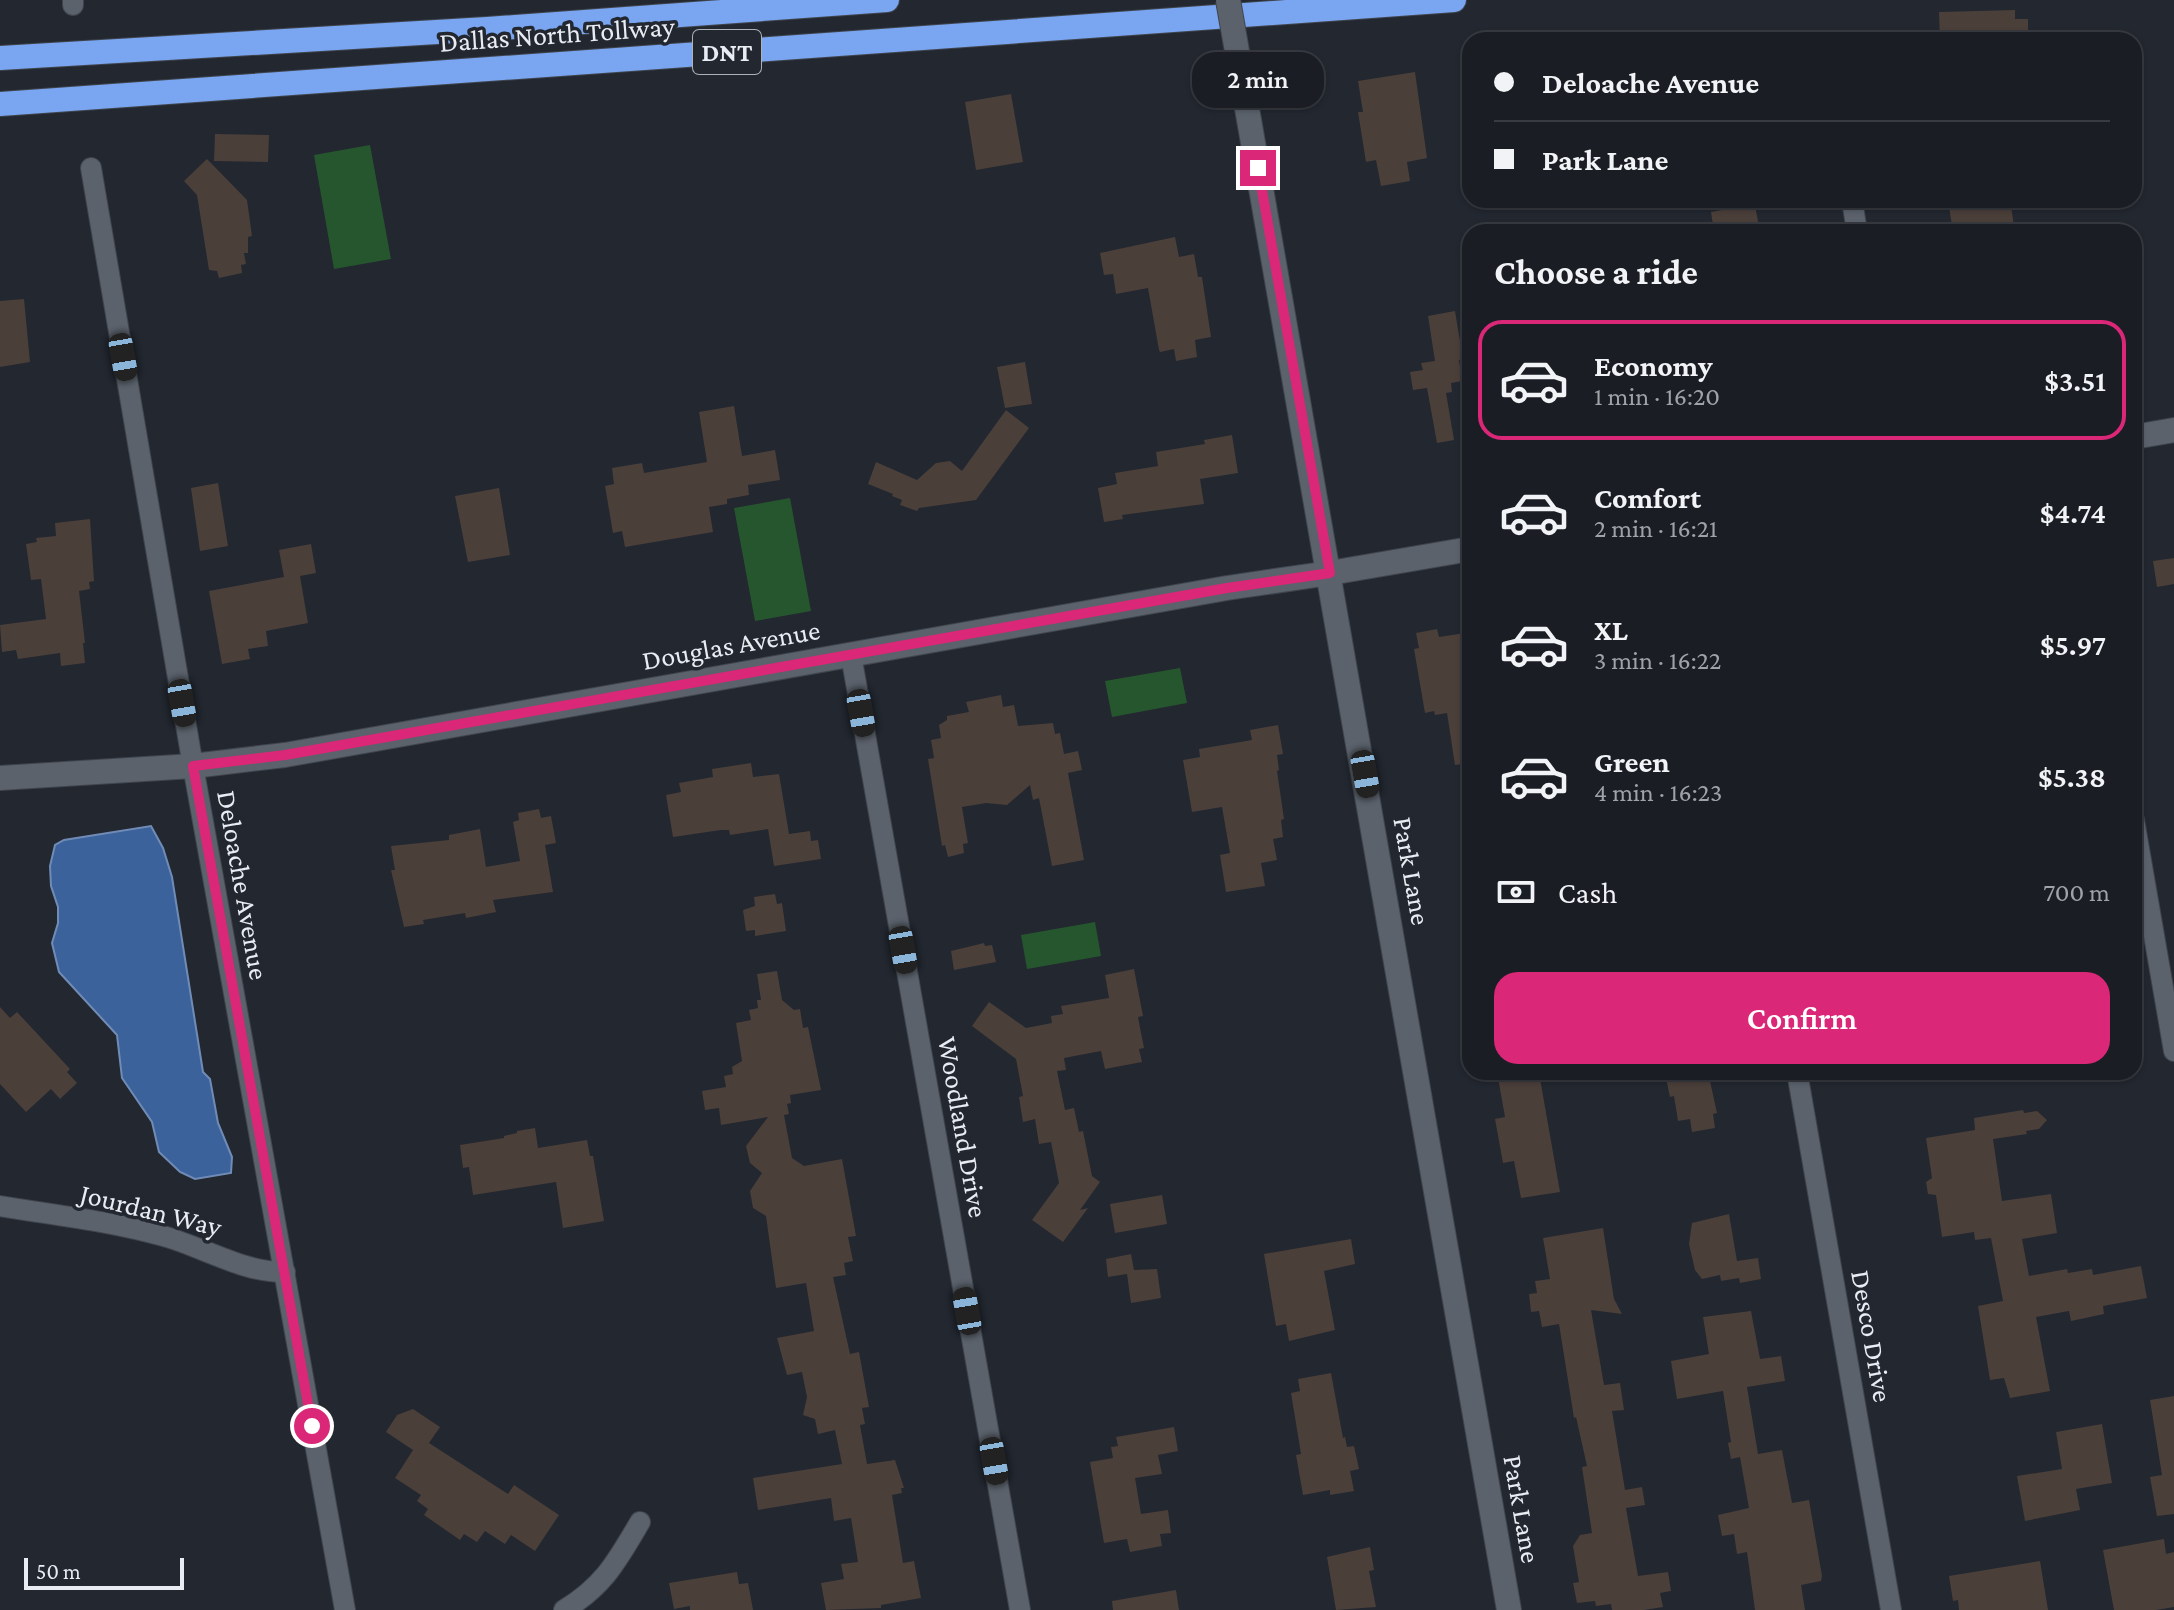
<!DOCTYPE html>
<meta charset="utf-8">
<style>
body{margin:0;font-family:"Crimson Pro",serif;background:#23262c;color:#f1f3f6;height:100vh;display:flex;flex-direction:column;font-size:30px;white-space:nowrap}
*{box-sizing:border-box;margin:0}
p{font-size:26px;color:#9fa2a6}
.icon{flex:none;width:44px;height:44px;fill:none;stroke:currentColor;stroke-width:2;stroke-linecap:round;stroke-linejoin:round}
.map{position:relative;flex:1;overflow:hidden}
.panel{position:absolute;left:1462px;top:224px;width:680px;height:856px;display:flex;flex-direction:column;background:#1a1d24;border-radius:24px;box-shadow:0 2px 6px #0004,0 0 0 2px #383b41}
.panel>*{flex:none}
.top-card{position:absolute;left:1462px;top:32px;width:680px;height:176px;border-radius:24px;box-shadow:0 2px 6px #0004,0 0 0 2px #383b41;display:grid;align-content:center;height:176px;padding:0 32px;background:#1a1d24}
.scale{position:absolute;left:24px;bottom:20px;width:160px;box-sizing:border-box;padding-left:8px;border:4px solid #e9edf3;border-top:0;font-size:22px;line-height:28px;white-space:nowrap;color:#e9edf3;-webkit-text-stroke:6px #222730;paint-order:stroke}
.end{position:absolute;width:36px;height:36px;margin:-18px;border:10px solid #db2777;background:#fff;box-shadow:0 0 0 4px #fff}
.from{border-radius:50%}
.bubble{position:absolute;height:56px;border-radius:24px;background:#1a1d24;box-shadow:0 2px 6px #0004,0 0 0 2px #383b41;font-size:26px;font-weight:600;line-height:56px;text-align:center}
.car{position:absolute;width:24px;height:48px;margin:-24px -12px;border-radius:10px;box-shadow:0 0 6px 2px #0007;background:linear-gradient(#222 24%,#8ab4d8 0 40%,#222 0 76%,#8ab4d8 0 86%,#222 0)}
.top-card b{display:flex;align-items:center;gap:28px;height:76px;font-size:30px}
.top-card b+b{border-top:2px solid #383b41}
.top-card i{width:20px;height:20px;background:#f1f3f6}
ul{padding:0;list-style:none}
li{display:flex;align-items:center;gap:24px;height:120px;margin:0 16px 12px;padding:0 16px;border:4px solid transparent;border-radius:24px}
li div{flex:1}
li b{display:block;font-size:30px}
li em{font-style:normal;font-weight:600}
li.on{border-color:#db2777}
li>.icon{width:72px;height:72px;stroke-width:1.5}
h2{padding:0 32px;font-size:36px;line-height:96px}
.pay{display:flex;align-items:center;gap:20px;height:88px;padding:0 32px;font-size:30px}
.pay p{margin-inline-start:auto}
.cta{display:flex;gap:16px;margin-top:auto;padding:16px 32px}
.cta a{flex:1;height:92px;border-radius:24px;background:#db2777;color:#fff;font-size:32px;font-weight:600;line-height:92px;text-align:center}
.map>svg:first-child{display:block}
.green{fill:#26562e}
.water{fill:#3c629c;stroke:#708cb6;stroke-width:2}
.building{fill:#4b3f3a}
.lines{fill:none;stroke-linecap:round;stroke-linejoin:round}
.street-casing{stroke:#40454d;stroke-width:22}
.secondary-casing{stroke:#40454d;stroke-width:26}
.highway-casing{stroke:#40454d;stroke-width:26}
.street{stroke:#5b626c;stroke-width:20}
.secondary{stroke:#5b626c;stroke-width:24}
.highway{stroke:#79a5f1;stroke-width:24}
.secondary-bridge-casing{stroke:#40454d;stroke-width:26;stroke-linecap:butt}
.secondary-bridge{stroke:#5b626c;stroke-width:24}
.route{stroke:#db2777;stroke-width:10}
.labels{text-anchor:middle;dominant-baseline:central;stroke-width:7;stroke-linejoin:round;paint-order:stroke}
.shield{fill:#222730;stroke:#adb2b8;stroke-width:2}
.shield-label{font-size:26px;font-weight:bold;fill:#e9edf3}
.street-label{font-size:28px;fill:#e9edf3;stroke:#222730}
</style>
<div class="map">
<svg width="2174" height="1610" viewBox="0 0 2174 1610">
<rect width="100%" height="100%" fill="#222730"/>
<g class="green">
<path d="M370,145L391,259L334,269L314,155Z"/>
<path d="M790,498L811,611L755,621L734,508Z"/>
<path d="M1180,668L1187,703L1112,717L1105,681Z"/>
<path d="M1095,922L1101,956L1027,969L1021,935Z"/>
</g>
<path class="water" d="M151,826L163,848L172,877L203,1072L210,1079L218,1123L232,1157L231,1173L195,1179L180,1172L159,1152L152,1122L122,1078L117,1035L59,972L52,943L58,923V907L51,886L50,866L55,845L64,840Z"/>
<g class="building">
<path d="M2015,10V19H2028V40H1940L1939,12Z"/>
<path d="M1415,72L1427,158L1407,162L1410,181L1381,186L1376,160L1366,162L1358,112H1363L1358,81Z"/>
<path d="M1011,94L1023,162L976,170L965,102Z"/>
<path d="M215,134L269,135L268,162L214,161Z"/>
<path d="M207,159L247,200L252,236L248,237V253H244L246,264L241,265L242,273L219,278L217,271L209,270L197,195L184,181Z"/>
<path d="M1721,200H1754L1760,232H1714L1711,212L1722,210Z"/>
<path d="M1948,200H2010L2014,226L1992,229L1993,232H1953Z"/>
<path d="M1175,237L1179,257L1194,254L1198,277H1202L1211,337L1195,340L1197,357L1176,361L1174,349L1160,352L1159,350L1148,288L1116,294L1113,274L1104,275L1100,253Z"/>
<path d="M24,299L30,362L0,367V301Z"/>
<path d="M1455,311L1463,359L1459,360L1462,381L1451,383L1452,392L1446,393L1454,440L1437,443L1427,388L1413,390L1410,372L1423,370L1421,363L1435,361L1428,316Z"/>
<path d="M1025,362L1032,404L1005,408L997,367Z"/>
<path d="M734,406L742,456L775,450L780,480L748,485L749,495L727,499V504L709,507L713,532L625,547L622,531L613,533L605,486L614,484L612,468L642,463L644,473L707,462L699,412Z"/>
<path d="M1006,410L1029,428L976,500L919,508L917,511L900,505L902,500L892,496L893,494L868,484L876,462L917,480L936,463L950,461L962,471Z"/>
<path d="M1232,435L1238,473L1200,479L1204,504L1122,515L1123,519L1104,522L1098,488L1117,484L1115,473L1158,466L1156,452L1205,444L1204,440Z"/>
<path d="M218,483L228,546L200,551L191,488Z"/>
<path d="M499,488L510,555L468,562L455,496Z"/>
<path d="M90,519L94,581L89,582L90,589L79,591L85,643H83L85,663L61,666L60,653L18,659L16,650L2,652L0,625L46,619L41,579L31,580L26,544L37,542L36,538L56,536L55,523Z"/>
<path d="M311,544L316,573L300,576L308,623L266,631L268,646L248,649L250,659L222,664L209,591L284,577L279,550Z"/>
<path d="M2174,558V584L2157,587L2153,561Z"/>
<path d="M1437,629L1439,637L1465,633L1470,660V763L1455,765L1447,713L1435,715L1434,711L1425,713L1414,649L1419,648L1416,633Z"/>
<path d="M1001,695L1003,707L1014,705L1018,726L1053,723L1055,734L1060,733L1064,754L1078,751L1082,770L1068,773L1084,860L1052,866L1039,798L1033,800L1030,785L1007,805L986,803L962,807L968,843L963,844L964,853L948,857L945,845L942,846L928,759L934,758L931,740L941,738L939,725L947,720V716L969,712L966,702Z"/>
<path d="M1278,725L1283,754L1277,755L1279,770L1277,771L1284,819L1281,820L1283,837L1273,839L1277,860L1261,863L1265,886L1226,892L1220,855L1230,853L1222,807L1192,812L1183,760L1200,757L1199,749L1252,740L1250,730Z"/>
<path d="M751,763L753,777L779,774L789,834L810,831L811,841L818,840L821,859L774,866L768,829L730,835L729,830H721L673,837L666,795L681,792L679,783L713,777L712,769Z"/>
<path d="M539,809L541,818L551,816L556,843L545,845L553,892L493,900L496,912L466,918L465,913L423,920L424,924L404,927L391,870H395L391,846L449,840V835L480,829L486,867L520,861L513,822L519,820L518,813Z"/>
<path d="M775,894L777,904L782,903L786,931L755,936V930L746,931L743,910L755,906L754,897Z"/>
<path d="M984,943L985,946L992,945L996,962L954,970L951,951Z"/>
<path d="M1134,969L1143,1016L1138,1017L1144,1048L1139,1049L1142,1062L1105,1069L1101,1051L1064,1058L1066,1070L1057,1071L1065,1110L1074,1108L1079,1132L1083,1131L1092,1176L1100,1182L1080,1210L1088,1208L1063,1242L1032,1220L1059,1183L1051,1142L1039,1144L1035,1119L1023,1122L1019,1097L1023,1096L1016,1059L972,1026L989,1002L1026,1028L1052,1023L1051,1016L1063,1014L1061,1006L1109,998L1105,975Z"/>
<path d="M777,971L782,1000L794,1010L800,1009L803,1028L808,1027L821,1090L790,1095L791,1103L787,1104L789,1114L784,1115L792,1158L804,1166L842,1159L856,1236L848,1237L853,1261L844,1263L846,1275L833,1277L850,1354L859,1352L869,1407L862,1408L865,1424L860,1425L867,1464L895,1460L904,1488H901L902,1493L892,1495L903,1563L914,1561L921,1598L881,1605V1608L826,1610L821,1583L844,1579L841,1564L858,1562L851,1518L834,1521L831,1498L758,1510L753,1478L842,1464L835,1430L818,1434L815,1419L803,1415L807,1397L802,1372L787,1375L777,1338L814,1331L806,1283L776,1288L766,1216L753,1208L750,1191L762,1173L750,1163L746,1146L768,1117L721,1125L719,1108L705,1110L702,1091L726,1087L724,1076L733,1074L732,1067L742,1061L736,1023L751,1020L749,1010L758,1008L757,1000H761L757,974Z"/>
<path d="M0,1007L10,1018L17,1012L70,1069L67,1072L77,1083L60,1099L51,1089L26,1112L0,1084Z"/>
<path d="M1497,1072H1517L1518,1076L1539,1073L1560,1192L1521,1198L1514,1161L1503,1163L1495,1119L1505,1117Z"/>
<path d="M1680,1072H1708L1717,1113L1713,1114L1715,1128L1692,1132L1690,1119L1678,1121L1674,1096L1670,1097L1666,1078L1680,1075Z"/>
<path d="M2023,1110L2024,1113L2037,1111L2047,1120L2039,1129L2026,1131L2027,1134L1993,1139L2002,1201L2051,1194L2057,1233L2022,1239L2029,1276L2067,1269L2068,1273L2092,1269L2093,1275L2141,1266L2147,1298L2103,1306L2104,1314L2071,1321L2069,1311L2036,1317L2050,1391L2010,1398L2004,1378L1990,1380L1978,1306L2003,1301L1991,1238L1975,1240L1974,1232L1942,1237L1936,1195L1928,1194L1926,1182L1932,1178L1926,1138L1975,1130L1974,1118Z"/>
<path d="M535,1128L538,1148L587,1140L590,1156H593L604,1221L563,1228L556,1182L473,1195L469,1167L463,1168L460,1145L504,1138V1136L517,1133V1131Z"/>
<path d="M1162,1195L1167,1224L1115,1233L1110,1204Z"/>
<path d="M1729,1214L1737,1261L1758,1258L1761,1279L1740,1283L1739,1278L1721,1281L1720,1275L1702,1279L1695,1270L1689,1244L1692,1223Z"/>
<path d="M1603,1228L1614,1299L1622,1314L1591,1310L1604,1385L1620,1383L1624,1410L1612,1411L1625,1490L1642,1487L1645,1505L1626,1508L1638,1576L1668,1572L1671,1591L1660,1593L1663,1607L1644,1610H1612L1611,1604L1596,1606L1595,1601L1577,1603L1573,1583L1579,1582L1573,1546L1580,1535L1592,1533L1582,1467L1587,1466L1576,1417L1574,1418L1559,1324L1542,1327L1539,1311L1531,1312L1529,1294L1537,1293L1535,1281L1550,1279L1543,1238Z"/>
<path d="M1351,1239L1355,1264L1324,1271L1335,1330L1289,1341L1286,1324L1276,1326L1264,1254Z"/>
<path d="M1131,1254L1134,1270L1157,1269L1161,1298L1131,1303L1127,1274L1108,1277L1106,1259Z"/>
<path d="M1751,1311L1760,1359L1781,1356L1785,1381L1747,1387L1758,1454L1782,1450L1792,1503L1809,1500L1822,1576L1821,1581L1801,1585L1805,1610H1755L1747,1552L1737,1554L1734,1534L1722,1536L1718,1515L1749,1508L1740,1457L1731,1459L1728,1443L1731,1442L1723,1391L1677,1399L1671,1361L1709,1354L1703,1317Z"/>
<path d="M1331,1373L1343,1438L1345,1437L1347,1447L1354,1446L1359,1469L1350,1471L1354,1491L1330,1495V1490L1303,1495L1296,1455L1301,1454L1291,1393L1300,1391L1298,1379Z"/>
<path d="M2174,1396V1514L2157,1516L2150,1477L2162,1475L2150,1400Z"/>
<path d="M413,1409L440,1427L429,1443L508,1494L514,1485L559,1515L535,1551L511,1535L505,1544L485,1531L477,1542L464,1534L460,1540L424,1515L428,1509L417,1501L421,1495L395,1478L413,1450L386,1432L397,1415Z"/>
<path d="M2102,1424L2112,1483L2076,1489L2080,1510L2025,1521L2017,1476L2062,1469L2056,1432Z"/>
<path d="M1174,1427L1178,1451L1158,1455L1162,1474L1135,1478L1141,1514L1168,1510L1171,1533L1160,1534L1162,1546L1130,1552L1127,1539L1104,1543L1090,1462L1113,1458L1111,1447L1118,1446L1116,1437Z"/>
<path d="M2164,1539L2166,1554L2174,1552V1607L2156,1610H2114L2103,1550Z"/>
<path d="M1370,1547L1374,1570L1369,1571L1376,1607L1336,1610L1327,1557Z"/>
<path d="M2040,1561L2048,1610H1959L1958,1600L1953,1601L1949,1576Z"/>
<path d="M737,1572L739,1584L748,1583L753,1610H690V1606L674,1609L669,1583Z"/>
<path d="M1176,1590L1179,1610H1113L1112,1601Z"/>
</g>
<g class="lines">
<defs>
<g id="street">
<path d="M73,0V5"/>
<path d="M91,168L193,766L345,1610"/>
<path d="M1852,200L1857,232"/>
<path d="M851,655L1020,1610"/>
<path d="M2134,820L2174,1051"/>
<path d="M1797,1072L1891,1610"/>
<path d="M0,1206C54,1215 110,1221 163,1236C203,1247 244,1273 285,1272"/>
<path d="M564,1610C604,1586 617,1561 640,1522"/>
</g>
<g id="secondary">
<path d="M1241,74L1509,1610"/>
<path d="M2134,437L2174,430"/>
<path d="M0,778L193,766L285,755L1227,588L1330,573L1470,549"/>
</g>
<g id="highway">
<path d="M0,58L487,29L887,0"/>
<path d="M0,104L1454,0"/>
</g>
</defs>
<use href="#street" class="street-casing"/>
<use href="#secondary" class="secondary-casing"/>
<use href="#highway" class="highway-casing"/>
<use href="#street" class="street"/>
<use href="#secondary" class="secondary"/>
<use href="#highway" class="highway"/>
<defs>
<path id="secondary-bridge" d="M1228,0L1241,74"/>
</defs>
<use href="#secondary-bridge" class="secondary-bridge-casing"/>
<use href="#secondary-bridge" class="secondary-bridge"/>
</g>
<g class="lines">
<path class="route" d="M312,1426L193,766L285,755L1227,588L1330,573L1258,168"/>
</g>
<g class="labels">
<rect class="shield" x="693" y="30" width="68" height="44" rx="6"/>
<g class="shield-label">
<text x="727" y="52">DNT</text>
</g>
<g class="street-label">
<text transform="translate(557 34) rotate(-4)">Dallas North Tollway</text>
<text transform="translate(731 645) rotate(-10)">Douglas Avenue</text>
<text transform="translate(1412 871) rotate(80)">Park Lane</text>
<text transform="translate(243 885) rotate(80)">Deloache Avenue</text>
<text transform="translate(963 1127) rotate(80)">Woodland Drive</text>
<text transform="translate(151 1210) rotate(14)">Jourdan Way</text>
<text transform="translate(1872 1336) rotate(80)">Desco Drive</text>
<text transform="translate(1522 1509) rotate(80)">Park Lane</text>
</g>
</g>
</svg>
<div class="scale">50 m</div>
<i class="end from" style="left:312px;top:1426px"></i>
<i class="end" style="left:1258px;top:168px"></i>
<div class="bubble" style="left:1192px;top:52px;width:132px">2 min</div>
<i class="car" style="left:123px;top:357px;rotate:170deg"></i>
<i class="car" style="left:182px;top:703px;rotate:170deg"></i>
<i class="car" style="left:861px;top:713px;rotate:170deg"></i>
<i class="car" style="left:1365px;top:774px;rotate:170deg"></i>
<i class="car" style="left:903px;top:950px;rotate:170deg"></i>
<i class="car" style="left:967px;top:1311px;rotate:350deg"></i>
<i class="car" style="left:994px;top:1461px;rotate:170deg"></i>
<div class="top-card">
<b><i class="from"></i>Deloache Avenue</b>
<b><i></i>Park Lane</b>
</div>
<section class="panel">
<h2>Choose a ride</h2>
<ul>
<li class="on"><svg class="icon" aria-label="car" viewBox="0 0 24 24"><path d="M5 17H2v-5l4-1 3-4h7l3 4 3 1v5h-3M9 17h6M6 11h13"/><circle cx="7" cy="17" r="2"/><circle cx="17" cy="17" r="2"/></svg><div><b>Economy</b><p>1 min · 16:20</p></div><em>$3.51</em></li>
<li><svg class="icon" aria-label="car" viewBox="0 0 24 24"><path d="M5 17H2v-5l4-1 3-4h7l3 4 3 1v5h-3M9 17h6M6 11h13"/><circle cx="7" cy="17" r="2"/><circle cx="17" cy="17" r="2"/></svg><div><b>Comfort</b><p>2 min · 16:21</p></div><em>$4.74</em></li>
<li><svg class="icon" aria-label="car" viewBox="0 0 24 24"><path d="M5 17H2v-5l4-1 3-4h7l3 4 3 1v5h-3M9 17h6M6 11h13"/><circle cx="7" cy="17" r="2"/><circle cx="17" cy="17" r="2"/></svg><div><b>XL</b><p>3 min · 16:22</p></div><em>$5.97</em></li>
<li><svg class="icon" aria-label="car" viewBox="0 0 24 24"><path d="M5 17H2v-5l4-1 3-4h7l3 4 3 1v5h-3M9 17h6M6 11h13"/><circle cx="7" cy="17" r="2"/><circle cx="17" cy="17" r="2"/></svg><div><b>Green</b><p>4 min · 16:23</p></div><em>$5.38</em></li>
</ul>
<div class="pay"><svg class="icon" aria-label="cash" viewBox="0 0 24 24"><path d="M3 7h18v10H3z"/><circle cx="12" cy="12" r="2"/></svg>Cash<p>700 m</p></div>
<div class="cta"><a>Confirm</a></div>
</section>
</div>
